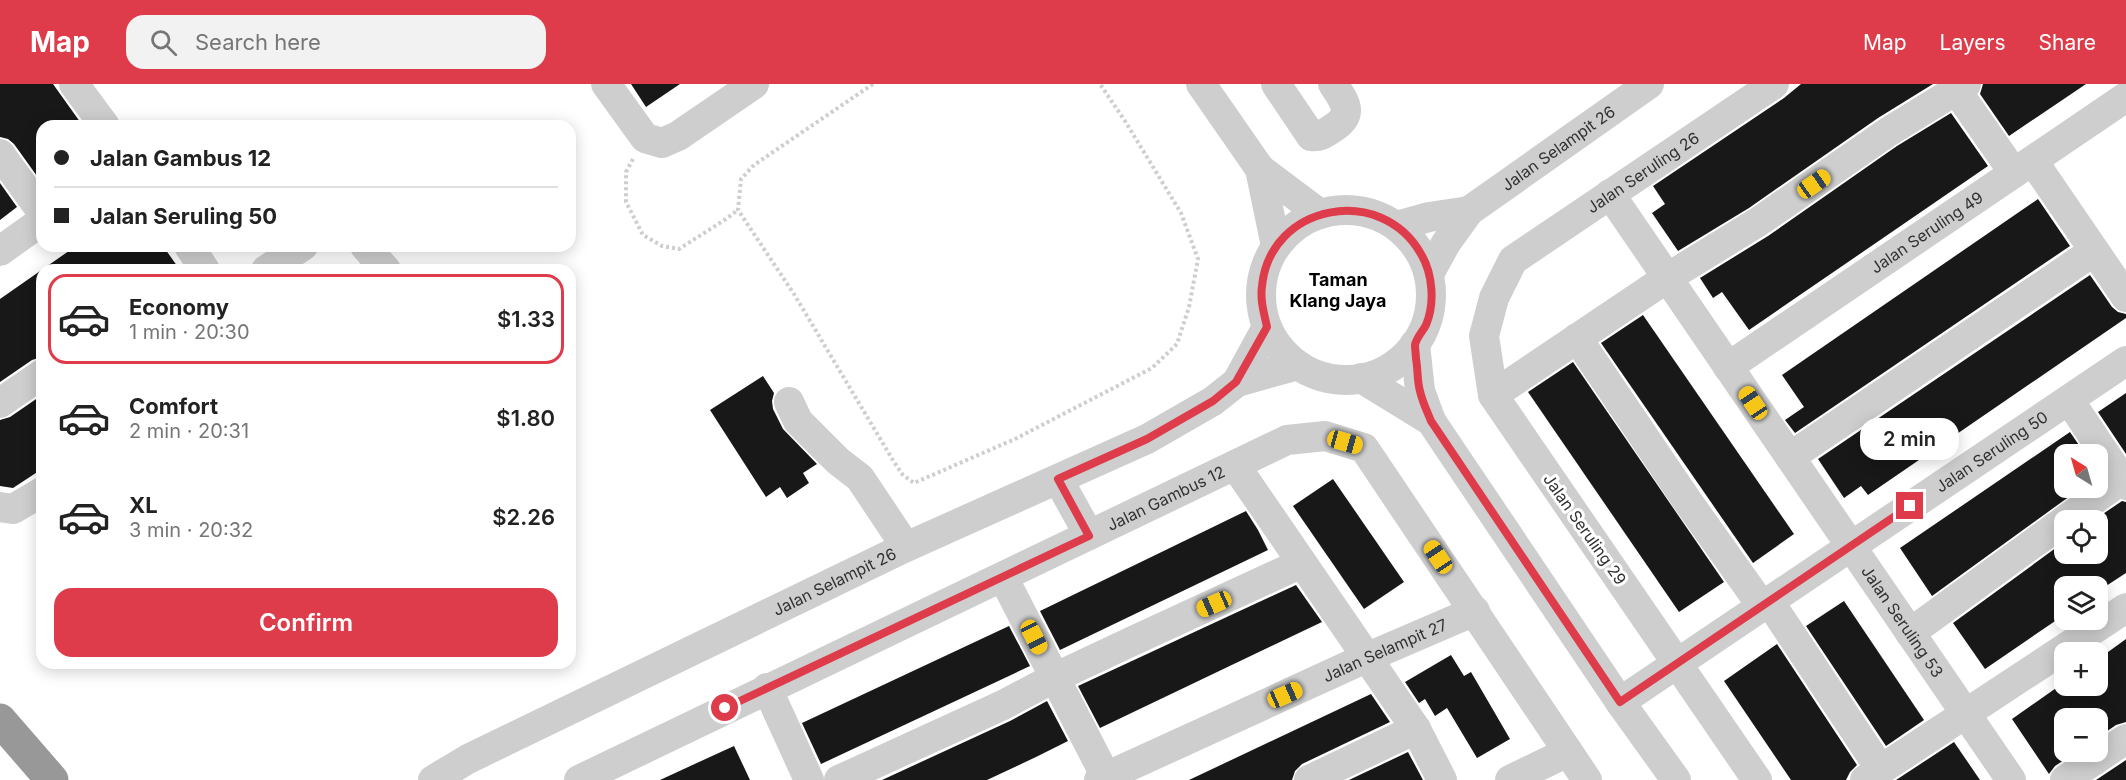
<!DOCTYPE html>
<meta charset="utf-8">
<style>
body{margin:0;font-family:Inter,sans-serif;background:#f2f2f2;color:#222;height:100vh;display:flex;flex-direction:column;font-size:22px;white-space:nowrap}
*{box-sizing:border-box;margin:0}
p{font-size:20px;color:#767676}
.icon{flex:none;width:33px;height:33px;fill:none;stroke:currentColor;stroke-width:2;stroke-linecap:round;stroke-linejoin:round}
.map{position:relative;flex:1;overflow:hidden}
.sheet{position:absolute;left:36px;top:180px;width:540px;height:405px;display:flex;flex-direction:column;background:#fff;border-radius:18px;box-shadow:0 3px 15px #0003}
.sheet>*{flex:none}
.banner{position:absolute;left:36px;top:36px;width:540px;height:132px;border-radius:18px;box-shadow:0 3px 15px #0003;display:grid;align-content:center;height:132px;padding:0 18px;background:#fff}
.needle{width:39px;rotate:323deg}
.controls{position:absolute;left:2054px;top:360px;display:grid;gap:12px}
.controls a{display:grid;place-items:center;width:54px;height:54px;border-radius:12px;background:#fff;box-shadow:0 3px 15px #0003;font-size:30px}
.end{position:absolute;width:27px;height:27px;margin:-14px;border:8px solid #de3c4b;background:#fff;box-shadow:0 0 0 3px #fff}
.from{border-radius:50%}
.bubble{position:absolute;height:42px;border-radius:18px;background:#fff;box-shadow:0 3px 15px #0003;font-size:20px;font-weight:600;line-height:42px;text-align:center}
.car{position:absolute;width:18px;height:36px;margin:-18px -9px;border-radius:8px;box-shadow:0 0 4px 2px #0007;background:linear-gradient(#f5c518 24%,#345 0 40%,#f5c518 0 76%,#345 0 86%,#f5c518 0)}
.banner b{display:flex;align-items:center;gap:21px;height:57px;font-size:22px}
.banner b+b{border-top:2px solid #e0e0e0}
.banner i{width:15px;height:15px;background:#222}
ul{padding:10px 0 0;list-style:none}
li{display:flex;align-items:center;gap:18px;height:90px;margin:0 12px 9px;padding:0 6px;border:3px solid transparent;border-radius:18px}
li div{flex:1}
li b{display:block;font-size:22px}
li em{font-style:normal;font-weight:600}
li.active{border-color:#de3c4b}
li>.icon{width:54px;height:54px;stroke-width:1.5}
.primary-button{display:flex;gap:12px;margin-top:auto;padding:12px 18px}
.primary-button a{flex:1;height:69px;border-radius:18px;background:#de3c4b;color:#fff;font-size:24px;font-weight:600;line-height:69px;text-align:center}
header{display:flex;align-items:center;gap:36px;box-sizing:border-box;height:84px;padding:0 30px;background:#de3c4b;color:#fff}
header strong{font-size:28px}
nav{display:flex;gap:33px;margin-inline-start:auto;font-size:21px}
.search{width:420px;height:54px;background:#f2f2f2;display:flex;align-items:center;gap:15px;box-sizing:border-box;padding:0 21px;border-radius:18px;color:#767676;font-size:22px}
.map>svg:first-child{display:block}
.building{fill:#181818}
.lines{fill:none;stroke-linecap:round;stroke-linejoin:round}
.path{stroke:#cecece;stroke-width:4;stroke-dasharray:3 3;stroke-linecap:butt}
.minor{stroke:#cecece;stroke-width:30}
.highway{stroke:#989898;stroke-width:33}
.route{stroke:#de3c4b;stroke-width:8}
.labels{text-anchor:middle;dominant-baseline:central;stroke-width:6;stroke-linejoin:round;paint-order:stroke}
.street-label{font-size:16px;fill:#313131;stroke:#fff}
.neighbourhood-label{font-size:18px;font-weight:bold;fill:#000;stroke:#fff}
</style>
<header>
<strong>Map</strong>
<div class="search"><svg class="icon" aria-label="search" viewBox="0 0 24 24"><circle cx="10" cy="10" r="6"/><path d="M15 15l6 6"/></svg>Search here</div>
<nav><a>Map</a><a>Layers</a><a>Share</a></nav>
</header>
<div class="map">
<svg width="2126" height="696" viewBox="0 0 2126 696">
<rect width="100%" height="100%" fill="#fff"/>
<g class="building">
<path d="M0,0H53L83,42H42V99L14,60L8,55L0,53Z"/>
<path d="M631,0H680L646,23Z"/>
<path d="M1801,0H1933L1878,34L1749,124L1678,167L1652,129L1665,120L1653,102L1784,14Z"/>
<path d="M1983,0H2086L2009,52L1980,10Z"/>
<path d="M1951,29L1988,82L1749,246L1722,208L1713,214L1700,194L1768,152L1897,62Z"/>
<path d="M0,99L17,123L0,136Z"/>
<path d="M2038,115L2070,162L1795,349L1785,336L1804,323L1782,291Z"/>
<path d="M76,162H163L180,186H42V273L32,276L0,298V215Z"/>
<path d="M2090,191L2112,223L2118,228L2126,230V234L1868,411L1861,402L1844,414L1818,375Z"/>
<path d="M1643,231L1794,450L1753,479L1601,259Z"/>
<path d="M1573,278L1724,498L1679,528L1528,308Z"/>
<path d="M763,292L774,309L772,317L773,325L783,345L817,380L803,389L809,399L787,414L780,403L766,413L710,326Z"/>
<path d="M2126,309V370L2098,328Z"/>
<path d="M42,311V385L13,404L0,402V336L10,333Z"/>
<path d="M2070,348L2085,370H2064V404H2081L1932,512L1900,464Z"/>
<path d="M1333,395L1404,498L1364,525L1293,422Z"/>
<path d="M2122,417L2126,418V489L2106,502H2064V531L1985,585L1953,539L2064,458V470H2097V436H2094Z"/>
<path d="M1246,427L1258,446L1268,466L1060,566L1040,527Z"/>
<path d="M1296,501L1322,538L1100,644L1078,602Z"/>
<path d="M1844,517L1924,636L1886,662L1806,542Z"/>
<path d="M1009,542L1030,582L821,680L802,639Z"/>
<path d="M2126,555V638L2116,641L2097,654V634H2064V668H2076L2055,682L2049,690L2012,635L2059,602H2097V576Z"/>
<path d="M1777,560L1857,681L1850,688L1846,696H1791L1724,597Z"/>
<path d="M1451,571L1464,592L1471,588L1510,655L1477,674L1447,624L1435,632L1425,615L1419,619L1405,598Z"/>
<path d="M1371,610L1390,638L1302,680L1295,687L1292,696H1189Z"/>
<path d="M1047,617L1068,657L1036,673L987,696H882L1010,637Z"/>
<path d="M1954,658L1980,696H1896Z"/>
<path d="M734,662L750,696H660L699,678Z"/>
<path d="M1408,668L1423,696H1349Z"/>
<path d="M2126,676V696H2096Z"/>
</g>
<g class="lines">
<g class="path">
<path d="M873,0L754,81L741,95L738,126L794,210L894,378L903,391L914,399L1015,355L1152,284L1177,260L1189,223L1198,175L1181,129L1125,37L1100,0"/>
<path d="M633,75L626,88V118L643,151L662,162L679,165L726,135L738,126"/>
</g>
<g class="minor">
<path d="M74,0L105,42"/>
<path d="M606,0L645,54L662,59L678,52L754,0"/>
<path d="M1201,0L1260,85L1320,130"/>
<path d="M1276,0L1311,52C1321,53 1325,49 1333,44C1355,30 1345,18 1333,0"/>
<path d="M1952,0L2014,89"/>
<path d="M0,70L42,128"/>
<path d="M2033,77L2126,213"/>
<path d="M1260,85L1276,162"/>
<path id="s1" d="M1610,110L2011,696"/>
<circle cx="1346" cy="211" r="85"/>
<path d="M1397,142L1429,133L1469,127"/>
<path d="M189,162L205,186"/>
<path d="M365,162L386,186"/>
<path d="M0,167L42,137"/>
<path d="M266,186L303,162"/>
<path id="s2" d="M1429,190L1446,159L1469,127L1649,0"/>
<path d="M1577,254L1686,415L1762,522"/>
<path d="M1415,260L1420,307L1431,337L1620,618L1676,696"/>
<path id="s3" d="M1728,283L2126,13"/>
<path d="M1361,294L1431,337"/>
<path d="M1237,298L1298,281"/>
<path d="M1493,311L1667,194L1758,138L1888,48L1966,0"/>
<path d="M2069,316L2126,401"/>
<path d="M789,318L798,337L838,377L860,394L906,463"/>
<path d="M0,319L42,290"/>
<path d="M1790,373L2094,167"/>
<path d="M1235,381L1416,645L1442,696"/>
<path d="M1058,395L1089,451"/>
<path d="M0,423L13,425L42,408"/>
<path d="M2065,436L2126,393"/>
<path d="M1003,493L1106,693"/>
<path d="M1769,517L1881,686"/>
<path d="M1910,549L2064,437"/>
<path d="M767,604L809,696"/>
<path id="s4" d="M1620,618L2126,277"/>
<path id="s5" d="M433,696L468,675L906,463L1147,355L1213,317L1237,298L1267,243"/>
<path id="s6" d="M579,696L1287,356L1325,352L1364,364L1587,696"/>
<path d="M839,696L1003,621L1054,594L1137,555L1302,479"/>
<path id="s7" d="M1099,696L1368,573L1475,527"/>
<path d="M1309,696L1416,645"/>
<path d="M1510,696L1568,668"/>
<path id="s8" d="M1757,696L1493,311L1484,252L1494,214L1513,176L1774,0"/>
<path d="M1865,696L2126,524"/>
<path d="M2065,696L2126,655"/>
</g>
<path class="highway" d="M0,636L52,696"/>
</g>
<g class="lines">
<path class="route" d="M725,624L1089,452L1058,395L1147,355L1213,317L1236,298L1267,243C1264,229 1260,216 1262,202C1270,120 1381,99 1421,170C1433,190 1435,220 1426,241C1423,247 1416,254 1415,261C1415,265 1416,271 1416,275C1418,285 1417,297 1420,307C1422,317 1427,327 1431,337L1620,618L1910,422"/>
</g>
<g class="labels">
<g class="street-label">
<text stroke="none"><textPath href="#s2" startOffset="184">Jalan Selampit 26</textPath></text>
<text stroke="none"><textPath href="#s8" startOffset="765">Jalan Seruling 26</textPath></text>
<text stroke="none"><textPath href="#s3" startOffset="240">Jalan Seruling 49</textPath></text>
<text stroke="none"><textPath href="#s4" startOffset="448">Jalan Seruling 50</textPath></text>
<text stroke="none"><textPath href="#s6" startOffset="651">Jalan Gambus 12</textPath></text>
<text transform="translate(1585 445) rotate(55)">Jalan Seruling 29</text>
<text stroke="none"><textPath href="#s5" startOffset="448">Jalan Selampit 26</textPath></text>
<text stroke="none"><textPath href="#s1" startOffset="518">Jalan Seruling 53</textPath></text>
<text stroke="none"><textPath href="#s7" startOffset="314">Jalan Selampit 27</textPath></text>
</g>
<g class="neighbourhood-label">
<text x="1338" y="195">Taman<tspan x="1338" dy="21">Klang Jaya</tspan></text>
</g>
</g>
</svg>
<div class="controls">
<a><svg class="needle" viewBox="-14 -14 28 28"><path d="M0-13l5 13h-10z" fill="#e53935"/><path d="M0 13l5-13h-10z" fill="#767676"/></svg></a>
<a><svg class="icon" aria-label="locate" viewBox="0 0 24 24"><circle cx="12" cy="12" r="6"/><path d="M12 2v4M12 18v4M2 12h4M18 12h4"/></svg></a>
<a><svg class="icon" aria-label="layers" viewBox="0 0 24 24"><path d="M12 4l9 5-9 5-9-5zM3 14l9 5 9-5"/></svg></a>
<a>+</a>
<a>−</a>
</div>
<i class="end from" style="left:725px;top:624px"></i>
<i class="end" style="left:1910px;top:422px"></i>
<div class="bubble" style="left:1860px;top:334px;width:99px">2 min</div>
<i class="car" style="left:1814px;top:100px;rotate:55deg"></i>
<i class="car" style="left:1753px;top:319px;rotate:326deg"></i>
<i class="car" style="left:1345px;top:358px;rotate:106deg"></i>
<i class="car" style="left:1438px;top:473px;rotate:326deg"></i>
<i class="car" style="left:1214px;top:520px;rotate:246deg"></i>
<i class="car" style="left:1034px;top:553px;rotate:153deg"></i>
<i class="car" style="left:1285px;top:611px;rotate:66deg"></i>
<div class="banner">
<b><i class="from"></i>Jalan Gambus 12</b>
<b><i></i>Jalan Seruling 50</b>
</div>
<section class="sheet">
<ul>
<li class="active"><svg class="icon" aria-label="car" viewBox="0 0 24 24"><path d="M5 17H2v-5l4-1 3-4h7l3 4 3 1v5h-3M9 17h6M6 11h13"/><circle cx="7" cy="17" r="2"/><circle cx="17" cy="17" r="2"/></svg><div><b>Economy</b><p>1 min · 20:30</p></div><em>$1.33</em></li>
<li><svg class="icon" aria-label="car" viewBox="0 0 24 24"><path d="M5 17H2v-5l4-1 3-4h7l3 4 3 1v5h-3M9 17h6M6 11h13"/><circle cx="7" cy="17" r="2"/><circle cx="17" cy="17" r="2"/></svg><div><b>Comfort</b><p>2 min · 20:31</p></div><em>$1.80</em></li>
<li><svg class="icon" aria-label="car" viewBox="0 0 24 24"><path d="M5 17H2v-5l4-1 3-4h7l3 4 3 1v5h-3M9 17h6M6 11h13"/><circle cx="7" cy="17" r="2"/><circle cx="17" cy="17" r="2"/></svg><div><b>XL</b><p>3 min · 20:32</p></div><em>$2.26</em></li>
</ul>
<div class="primary-button"><a>Confirm</a></div>
</section>
</div>
